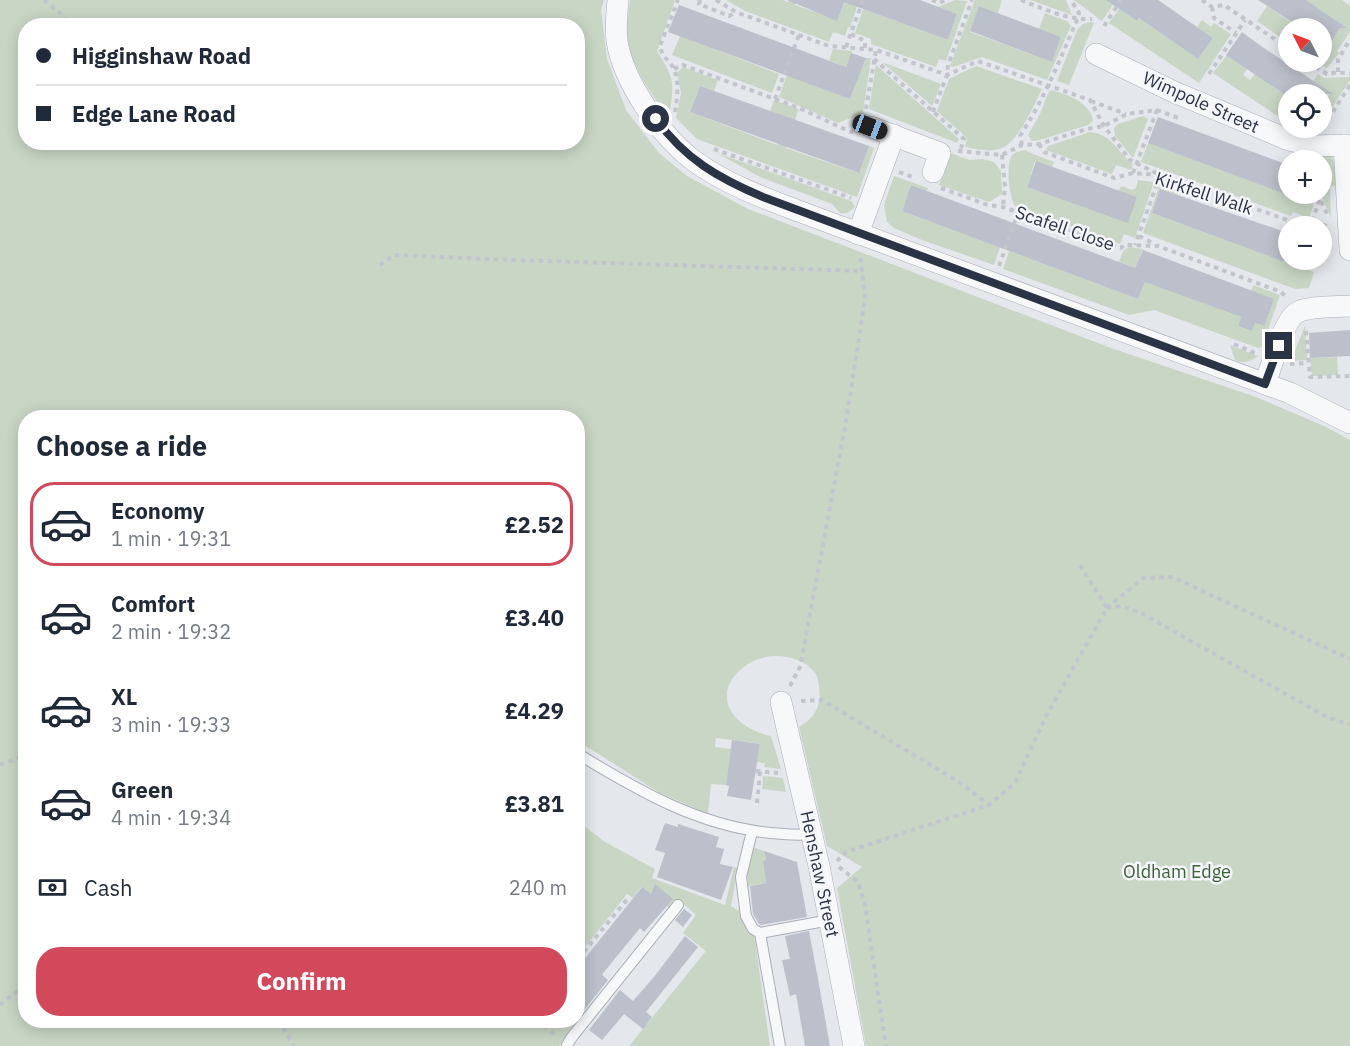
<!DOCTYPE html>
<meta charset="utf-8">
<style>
body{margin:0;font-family:"IBM Plex Sans",sans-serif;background:#f2f2f3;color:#1f2937;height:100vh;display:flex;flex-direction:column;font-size:22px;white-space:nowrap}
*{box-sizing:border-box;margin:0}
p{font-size:20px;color:#747a83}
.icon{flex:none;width:33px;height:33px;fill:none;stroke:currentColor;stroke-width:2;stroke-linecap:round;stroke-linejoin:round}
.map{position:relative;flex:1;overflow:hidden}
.drawer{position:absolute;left:18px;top:410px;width:567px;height:618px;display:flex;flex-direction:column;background:#fff;border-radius:24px;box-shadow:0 3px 15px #0003}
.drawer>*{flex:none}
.guide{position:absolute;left:18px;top:18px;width:567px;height:132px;border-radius:24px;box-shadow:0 3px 15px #0003;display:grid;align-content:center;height:132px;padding:0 18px;background:#fff}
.needle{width:39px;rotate:312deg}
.fabs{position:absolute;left:1278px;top:18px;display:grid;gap:12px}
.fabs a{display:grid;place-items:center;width:54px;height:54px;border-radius:50%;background:#fff;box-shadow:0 3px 15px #0003;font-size:30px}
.end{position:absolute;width:27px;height:27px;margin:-14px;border:8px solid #2b3445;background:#fff;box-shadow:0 0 0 3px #fff}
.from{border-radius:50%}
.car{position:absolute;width:18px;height:36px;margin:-18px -9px;border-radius:8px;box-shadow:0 0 4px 2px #0007;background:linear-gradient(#222 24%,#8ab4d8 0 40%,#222 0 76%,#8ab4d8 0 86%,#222 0)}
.guide b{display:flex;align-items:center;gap:21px;height:57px;font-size:22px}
.guide b+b{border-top:2px solid #e0e1e3}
.guide i{width:15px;height:15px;background:#1f2937}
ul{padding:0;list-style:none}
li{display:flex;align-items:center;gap:18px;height:84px;margin:0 12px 9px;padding:0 6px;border:3px solid transparent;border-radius:24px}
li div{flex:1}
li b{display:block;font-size:22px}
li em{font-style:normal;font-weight:700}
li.current{border-color:#d1495b}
li>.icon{width:54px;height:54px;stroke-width:1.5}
h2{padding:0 18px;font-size:27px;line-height:72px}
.pay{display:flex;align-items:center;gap:15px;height:66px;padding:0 18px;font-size:22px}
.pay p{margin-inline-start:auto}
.cta{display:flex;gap:12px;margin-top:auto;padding:12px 18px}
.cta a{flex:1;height:69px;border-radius:24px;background:#d1495b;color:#fff;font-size:24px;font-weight:700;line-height:69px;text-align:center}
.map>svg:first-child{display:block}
.green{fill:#c9d6c5;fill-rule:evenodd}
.building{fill:#bbc0ca}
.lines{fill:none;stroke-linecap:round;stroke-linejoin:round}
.service-casing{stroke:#a9aeb7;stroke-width:12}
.minor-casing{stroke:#a9aeb7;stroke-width:22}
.path{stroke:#c2c5cb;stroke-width:4;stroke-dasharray:4.5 4.5;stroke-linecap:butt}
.service{stroke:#f7f8fa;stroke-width:10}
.minor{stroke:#f7f8fa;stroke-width:21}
.route{stroke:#2b3445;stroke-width:8}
.labels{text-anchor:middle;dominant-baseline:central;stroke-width:5;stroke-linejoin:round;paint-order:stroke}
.street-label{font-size:18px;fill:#2b3445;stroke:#f4f6f9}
.park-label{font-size:18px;fill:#3f6138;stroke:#f4f6f9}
</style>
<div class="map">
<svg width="1350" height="1046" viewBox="0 0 1350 1046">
<rect width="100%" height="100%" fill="#e4e7ec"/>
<g class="green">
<path d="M0,0H604L601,10L607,59L626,110L659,153L687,176L748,209L1111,348L1256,397L1326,427L1350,440V1046H866L837,888L862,867L827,846L799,727C815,718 822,705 819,686C818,681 818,677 815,673C800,654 768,651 748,664C707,692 731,727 771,736L781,769L764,767L765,763L757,762L760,744L716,738L715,747L731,749L726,785L711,784L708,814L660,793L578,741V417H26V1020H568L575,1024L559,1046H0ZM26,26H578V142H26Z"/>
<path d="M630,0H675L657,51C676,81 674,83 669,119C651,93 627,62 627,29C627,19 629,9 630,0Z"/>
<path d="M726,0H783L787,2L796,0L795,5L837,20L845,0H859L850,28L848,27L845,36L833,32L829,42L745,11Z"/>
<path d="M955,0L967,1L946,61L939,59L936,67L871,44V39L855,33L863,9L948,40L957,14L938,7Z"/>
<path d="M975,0H1002L998,13L979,6L970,32L1052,62L1061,37L1039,29L1045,13L1067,21L1071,26L1047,80L982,57L953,67L950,66Z"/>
<path d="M1030,0H1066L1072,15L1033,1Z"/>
<path d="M1074,0H1116L1102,21Z"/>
<path d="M1306,0H1342L1350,6V32L1337,51L1339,53L1327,68L1316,62H1322V43L1327,47L1342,25Z"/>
<path d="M1267,6L1298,27L1296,28H1288L1287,42L1257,21Z"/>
<path d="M1119,9L1137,21L1139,18L1198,59L1213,38L1197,27L1202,20L1211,27L1214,23L1231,34L1199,83L1109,23Z"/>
<path d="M1091,22L1094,23L1069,85L1057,81L1077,30L1083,24Z"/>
<path d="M680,36L779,74L772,93L672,55Z"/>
<path d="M833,49L852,51L846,67L829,60Z"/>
<path d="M1227,55L1247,69L1243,75L1250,80L1255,74L1288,97V123L1213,73Z"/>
<path d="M866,58H871L863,113L838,123L779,97L787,75L850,99Z"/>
<path d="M882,62L941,84L932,106Z"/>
<path d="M876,65L959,139L957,143L869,109Z"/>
<path d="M976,66L1042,89C1034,105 1019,141 1002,148C990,153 977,149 965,147L967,138L937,111L949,79Z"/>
<path d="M683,67L718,80L714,91L700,86L690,112L777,145L780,138L788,141L786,148L858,173L869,146L874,148L857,197L697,139L676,118L681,93L677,73Z"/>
<path d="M1318,74L1324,78L1350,77V80L1322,123V105L1330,93L1313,81Z"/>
<path d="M1051,90C1067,94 1091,103 1093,121L1088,125L1040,140L1032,141L1028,135L1040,114L1048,93Z"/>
<path d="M774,100L799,109L793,126L770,111Z"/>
<path d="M1143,116L1148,119L1133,158L1115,136L1114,128L1118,124Z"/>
<path d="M1090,132C1111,133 1118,153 1133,164L1131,170L1116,165L1112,174L1046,150L1048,146Z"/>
<path d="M1148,143L1314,204L1309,218L1293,212L1291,216L1141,162Z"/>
<path d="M1027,150L1028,152L1054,162L1052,167L1035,161L1027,187L1128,222L1137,197L1119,191L1121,186L1132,190L1136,188L1138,180L1154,182L1135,238L1124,234L1120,244L1015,206C1009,197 1005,162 1013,154C1017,151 1022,151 1027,150Z"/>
<path d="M717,153L851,201L855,207L847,213H840L832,204L760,177Z"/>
<path d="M951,153L969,160L983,159L994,162L1001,171L1002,194L989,202L939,185Z"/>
<path d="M1320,154L1331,156L1336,166V185L1330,187L1331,218L1323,199L1333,175L1322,163Z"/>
<path d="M894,176L928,188L927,191L911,185L902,211L1000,247L994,265L922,240L894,228L887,222L884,205Z"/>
<path d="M1160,184L1180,190L1178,195L1160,189L1152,213L1314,272L1309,288L1295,289L1143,233Z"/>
<path d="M1129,247L1143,249L1135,268L1119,262L1123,251Z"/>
<path d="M1009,251L1138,299L1148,275L1152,284L1241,317L1238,326L1252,331L1255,323L1264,326L1251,291L1253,285L1280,295L1262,347L1258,348L1154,310L1129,315L1003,269Z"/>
<path d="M1305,326L1307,360L1291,361L1292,358Z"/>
<path d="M1230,345L1258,356C1250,362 1243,364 1235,360Z"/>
<path d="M1337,357L1338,375L1312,376L1310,358Z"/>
<path d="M763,776L783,778L786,792L762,789Z"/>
<path d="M578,821L605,842L655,869L652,878L725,905L734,867L738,868L731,906L739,911L754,934L770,1046H629L706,951L683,933L696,915L678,899L670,909L641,887L633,898L627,894L578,956Z"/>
<path d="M753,847L764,851L766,860L763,861L766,883L748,886L747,874Z"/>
</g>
<g class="building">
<path d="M787,0H920L957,14L948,40L844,2L837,21Z"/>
<path d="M1106,0H1158L1213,38L1198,59L1139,18L1137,21Z"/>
<path d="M1258,0H1306L1347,28H1340L1322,55V28H1301Z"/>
<path d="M679,5L846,67L851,53L866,58L850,99L668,32Z"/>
<path d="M979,6L1061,37L1052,62L970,31Z"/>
<path d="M1242,32L1258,44L1333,94H1284L1226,55Z"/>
<path d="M700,86L869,146L859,173L690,112Z"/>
<path d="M1158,117L1288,165V195L1148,143Z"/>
<path d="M1036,161L1137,197L1128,223L1027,187Z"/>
<path d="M911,185L1135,268L1143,250L1274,299L1264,326L1255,323L1252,331L1238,326L1241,317L1145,282L1138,299L902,211Z"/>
<path d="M1160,189L1288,233V263L1152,213Z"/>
<path d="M1350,330V356L1310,358L1309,333Z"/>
<path d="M732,740L760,744L751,800L727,796L729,786L726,785Z"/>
<path d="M665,823L678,827V824L719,837L716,847L724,849L720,864L733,867L721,900L657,877L665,853L655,850Z"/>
<path d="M764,851L797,862L807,917L761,925L759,924L753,914L750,886L766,883L763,861L766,860Z"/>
<path d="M655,884L673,899L644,932L640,928L604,972L602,975L608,980L581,1014L578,1012V967L642,887L651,894Z"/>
<path d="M684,909L692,915L683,927L675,920Z"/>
<path d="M809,931L818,979L830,1046H805L796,994L790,996L782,960L790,959L785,936Z"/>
<path d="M685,936L698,947L646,1012L652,1017L643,1029L624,1014L602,1040L589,1030L620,990L633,1001L654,977Z"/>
</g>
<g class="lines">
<defs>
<g id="service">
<path d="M578,754C639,791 699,826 771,833C785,834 798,836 812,834"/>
<path d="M752,831L741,877L746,916L753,929L760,933L780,1046"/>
<path d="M760,933L830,920"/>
<path d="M568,1046L567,1045L572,1037L678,905"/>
</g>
<g id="minor">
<path d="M618,0C617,14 615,28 617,41C623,81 661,136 693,160C725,184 764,198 801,212L1290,393L1350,423"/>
<path d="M1096,54L1174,92L1289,140L1314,146L1350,145"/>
<path d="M871,127L940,153L933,172"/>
<path d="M1344,145L1350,250"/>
<path d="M858,234L894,135"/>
<path d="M1265,384C1271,368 1284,318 1298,312C1310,306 1336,307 1350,306"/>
<path d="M781,702L819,866L854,1046"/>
</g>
</defs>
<use href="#service" class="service-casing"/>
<use href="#minor" class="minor-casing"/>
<g class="path">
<path d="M44,0L59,12L71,26"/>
<path d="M700,0L699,4L729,16L736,12"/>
<path d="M716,0L736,12L829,46L876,50L947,75L978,61L1090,100L1104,126L1130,160L1160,175L1135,245"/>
<path d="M932,0L939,3L945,0"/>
<path d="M1021,0C1044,9 1067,20 1092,19"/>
<path d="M1202,0L1212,7L1224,5L1288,48"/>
<path d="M1212,7L1214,18L1236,33"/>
<path d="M1104,26L1121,0"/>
<path d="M851,34L865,41V49"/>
<path d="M846,47L863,0"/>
<path d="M874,59L964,139L960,152"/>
<path d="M1308,62L1327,74L1338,72L1350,74"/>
<path d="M674,69L683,65L799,108L853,133"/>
<path d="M1338,72V60L1350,39"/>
<path d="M1209,74L1245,20"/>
<path d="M775,99L799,35"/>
<path d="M1091,101L1126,114"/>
<path d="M866,109L876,50"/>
<path d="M675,112C677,98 680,81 673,67C668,60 661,55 660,46L678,0"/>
<path d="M933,112L947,75L948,65L972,0"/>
<path d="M1323,127L1350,85"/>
<path d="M1039,144L1044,152L1114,178L1133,173L1160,175L1304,226"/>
<path d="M1022,145L1020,136C1044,99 1060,60 1077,20L1079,13L1071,0"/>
<path d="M714,149L851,198"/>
<path d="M958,151L1002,155L1022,145L1039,144L1087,129L1104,126L1127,114L1157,110L1181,119"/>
<path d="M1002,155L1005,187L1003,207"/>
<path d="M899,172L915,178"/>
<path d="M1133,173L1157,110"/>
<path d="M1326,185L1320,199L1327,214"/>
<path d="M941,188L988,205L1003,207L1121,248L1124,245L1158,246L1281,292L1286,297"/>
<path d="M1312,221L1320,199"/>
<path d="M1307,226L1312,221L1330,227"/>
<path d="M1139,236L1155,244"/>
<path d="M380,265L394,255L512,260L862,271"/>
<path d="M999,266L1018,213"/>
<path d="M1306,331L1310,377L1350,376"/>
<path d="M1234,344L1255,353"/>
<path d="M1290,364L1308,363"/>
<path d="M1107,608L1121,606L1141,613L1327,717L1350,725"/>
<path d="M1107,608L1143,578L1172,577L1350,659"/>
<path d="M790,686L800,667L847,416L865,298L860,255"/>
<path d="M801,701L822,700L959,782L989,805"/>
<path d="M0,765L26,755"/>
<path d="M756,771L778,773"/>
<path d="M757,803L760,771"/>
<path d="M837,861L846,852L989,805L1015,783L1046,716L1107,608L1078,562"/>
<path d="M839,867L858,882L865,905L886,1046"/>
<path d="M578,959L629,897"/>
<path d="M0,1005L26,984"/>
<path d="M279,1020L294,1046"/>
<path d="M537,1020L557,1037"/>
</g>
<use href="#service" class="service"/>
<use href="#minor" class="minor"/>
</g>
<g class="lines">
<path class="route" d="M656,119C685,159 718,178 763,197L1265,384L1279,346"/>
</g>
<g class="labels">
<g class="street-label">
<text transform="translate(1201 102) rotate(24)">Wimpole Street</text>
<text transform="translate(1204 193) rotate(18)">Kirkfell Walk</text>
<text transform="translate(1065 228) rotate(19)">Scafell Close</text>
<text transform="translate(820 874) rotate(78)">Henshaw Street</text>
</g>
<g class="park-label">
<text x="1177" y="871">Oldham Edge</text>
</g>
</g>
</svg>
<div class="fabs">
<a><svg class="needle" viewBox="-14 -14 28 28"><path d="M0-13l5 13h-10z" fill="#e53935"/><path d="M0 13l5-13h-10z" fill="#747a83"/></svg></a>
<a><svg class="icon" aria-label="locate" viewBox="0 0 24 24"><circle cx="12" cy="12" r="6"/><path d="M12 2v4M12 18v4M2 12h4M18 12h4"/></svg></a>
<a>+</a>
<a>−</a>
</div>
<i class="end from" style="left:656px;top:119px"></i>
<i class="end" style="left:1279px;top:346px"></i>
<i class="car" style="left:870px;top:127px;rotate:111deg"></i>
<div class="guide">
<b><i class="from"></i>Higginshaw Road</b>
<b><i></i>Edge Lane Road</b>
</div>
<section class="drawer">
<h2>Choose a ride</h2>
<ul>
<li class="current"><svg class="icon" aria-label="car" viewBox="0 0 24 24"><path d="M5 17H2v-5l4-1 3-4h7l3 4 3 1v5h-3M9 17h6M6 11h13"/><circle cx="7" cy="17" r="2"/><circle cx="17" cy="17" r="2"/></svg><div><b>Economy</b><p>1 min · 19:31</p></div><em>£2.52</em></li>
<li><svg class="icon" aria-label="car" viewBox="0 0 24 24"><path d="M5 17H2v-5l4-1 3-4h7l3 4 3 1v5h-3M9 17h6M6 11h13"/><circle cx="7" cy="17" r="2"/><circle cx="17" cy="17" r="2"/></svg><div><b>Comfort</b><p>2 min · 19:32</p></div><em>£3.40</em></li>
<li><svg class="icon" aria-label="car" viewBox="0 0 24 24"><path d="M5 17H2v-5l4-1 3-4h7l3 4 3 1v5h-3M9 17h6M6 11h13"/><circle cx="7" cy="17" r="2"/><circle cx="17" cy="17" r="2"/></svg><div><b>XL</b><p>3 min · 19:33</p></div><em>£4.29</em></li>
<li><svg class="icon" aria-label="car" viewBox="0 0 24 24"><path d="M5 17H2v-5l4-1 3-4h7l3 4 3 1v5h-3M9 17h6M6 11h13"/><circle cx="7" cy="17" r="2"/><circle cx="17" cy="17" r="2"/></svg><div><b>Green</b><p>4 min · 19:34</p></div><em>£3.81</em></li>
</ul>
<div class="pay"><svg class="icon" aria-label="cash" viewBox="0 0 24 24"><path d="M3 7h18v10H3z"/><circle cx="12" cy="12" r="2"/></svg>Cash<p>240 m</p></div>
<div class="cta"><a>Confirm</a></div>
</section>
</div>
